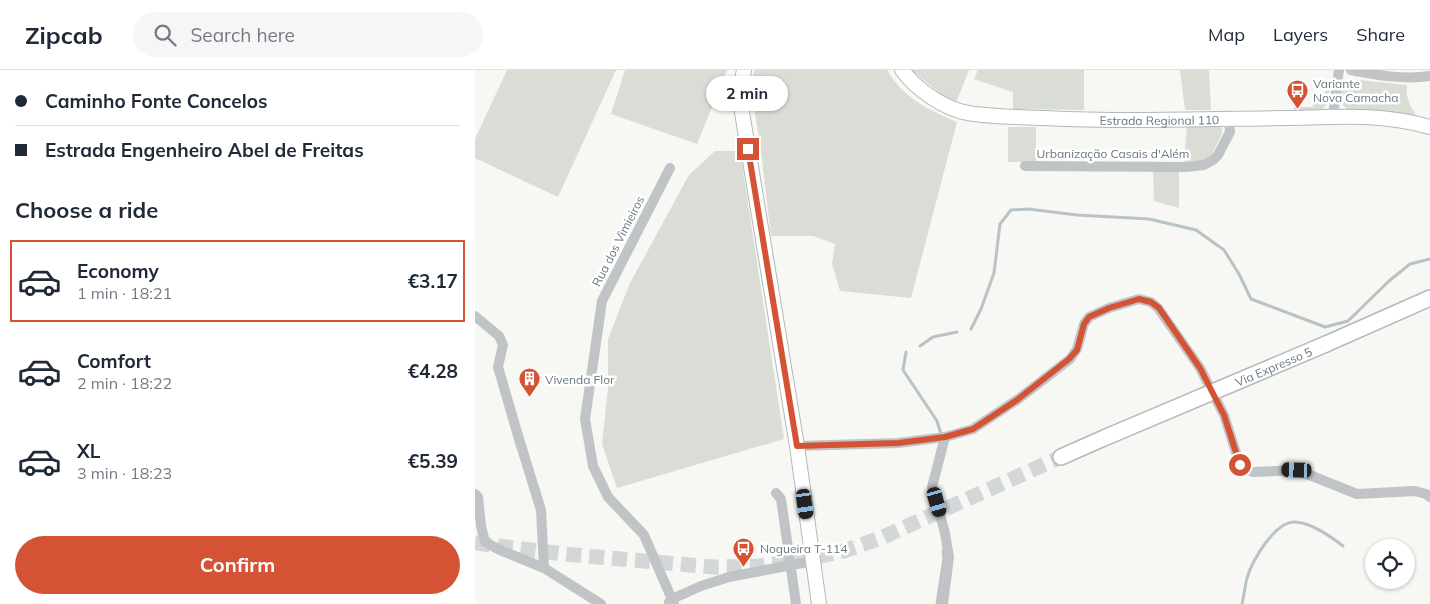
<!DOCTYPE html>
<meta charset="utf-8">
<style>
body{margin:0;font-family:Mulish,sans-serif;background:#f6f6f7;color:#1f2937;height:100vh;display:flex;flex-direction:column;font-size:19px;white-space:nowrap}
*{box-sizing:border-box;margin:0}
p{font-size:16px;color:#747a83}
.icon{flex:none;width:28px;height:28px;fill:none;stroke:currentColor;stroke-width:2;stroke-linecap:round;stroke-linejoin:round}
.map{position:relative;flex:1;overflow:hidden}
.side{display:flex;flex-direction:column;background:#fff;width:475px}
.side>*{flex:none}
.guide{display:grid;align-content:center;height:110px;padding:0 15px;background:#fff}
.controls{position:absolute;left:890px;top:469px;display:grid;gap:10px}
.controls a{display:grid;place-items:center;width:50px;height:50px;border-radius:50%;background:#fff;box-shadow:0 1px 4px #0004;font-size:25px}
.end{position:absolute;width:22px;height:22px;margin:-11px;border:6px solid #d55335;background:#fff;box-shadow:0 0 0 2px #fff}
.from{border-radius:50%}
.bubble{position:absolute;height:35px;border-radius:18px;background:#fff;box-shadow:0 1px 4px #0004;font-size:16px;font-weight:700;line-height:35px;text-align:center}
.car{position:absolute;width:15px;height:30px;margin:-15px -8px;border-radius:6px;box-shadow:0 0 4px 1px #0007;background:linear-gradient(#222 24%,#8ab4d8 0 40%,#222 0 76%,#8ab4d8 0 86%,#222 0)}
.guide b{display:flex;align-items:center;gap:18px;height:48px;font-size:19px}
.guide b+b{border-top:1px solid #e0e1e3}
.guide i{width:12px;height:12px;background:#1f2937}
ul{padding:0;list-style:none}
li{display:flex;align-items:center;gap:15px;height:82px;margin:0 10px 8px;padding:0 5px;border:2px solid transparent;border-radius:0px}
li div{flex:1}
li b{display:block;font-size:19px}
li em{font-style:normal;font-weight:700}
li.active{border-color:#d55335}
li>.icon{width:45px;height:45px;stroke-width:1.5}
h2{padding:0 15px;font-size:22px;line-height:60px}
.primary-button{display:flex;gap:10px;margin-top:auto;padding:10px 15px}
.primary-button a{flex:1;height:58px;border-radius:30px;background:#d55335;color:#fff;font-size:20px;font-weight:700;line-height:58px;text-align:center}
header{display:flex;align-items:center;gap:30px;box-sizing:border-box;height:70px;padding:0 25px;background:#fff;border-bottom:1px solid #e0e1e3}
header strong{font-size:24px}
nav{display:flex;gap:28px;margin-inline-start:auto;font-size:18px}
.search{width:350px;height:45px;background:#f6f6f7;display:flex;align-items:center;gap:12px;box-sizing:border-box;padding:0 18px;border-radius:28px;color:#747a83;font-size:19px}
main{display:flex;flex:1;min-height:0}
.map>svg:first-child{display:block}
.green{fill:#d9ddd5}
.lines{fill:none;stroke-linecap:round;stroke-linejoin:round}
.stream{stroke:#b8c3c6;stroke-width:3}
.primary-tunnel{stroke:#d3d7d8;stroke-width:15;stroke-dasharray:15 8;stroke-linecap:butt}
.secondary-casing{stroke:#b3b8bb;stroke-width:16}
.primary-casing{stroke:#b4b8bb;stroke-width:18}
.minor{stroke:#c0c4c7;stroke-width:10}
.secondary{stroke:#fff;stroke-width:14}
.primary{stroke:#fff;stroke-width:15}
.primary-bridge-casing{stroke:#b4b8bb;stroke-width:18;stroke-linecap:butt}
.primary-bridge{stroke:#fff;stroke-width:15}
.route{stroke:#d55335;stroke-width:6}
.labels{text-anchor:middle;dominant-baseline:central;stroke-width:5;stroke-linejoin:round;paint-order:stroke}
.poi-label{font-size:12px;fill:#687882;stroke:#fff;text-anchor:start}
.street-label{font-size:12px;fill:#687882;stroke:#fff}
</style>
<header>
<strong>Zipcab</strong>
<div class="search"><svg class="icon" aria-label="search" viewBox="0 0 24 24"><circle cx="10" cy="10" r="6"/><path d="M15 15l6 6"/></svg>Search here</div>
<nav><a>Map</a><a>Layers</a><a>Share</a></nav>
</header>
<main>
<section class="side">
<div class="guide">
<b><i class="from"></i>Caminho Fonte Concelos</b>
<b><i></i>Estrada Engenheiro Abel de Freitas</b>
</div>
<h2>Choose a ride</h2>
<ul>
<li class="active"><svg class="icon" aria-label="car" viewBox="0 0 24 24"><path d="M5 17H2v-5l4-1 3-4h7l3 4 3 1v5h-3M9 17h6M6 11h13"/><circle cx="7" cy="17" r="2"/><circle cx="17" cy="17" r="2"/></svg><div><b>Economy</b><p>1 min · 18:21</p></div><em>€3.17</em></li>
<li><svg class="icon" aria-label="car" viewBox="0 0 24 24"><path d="M5 17H2v-5l4-1 3-4h7l3 4 3 1v5h-3M9 17h6M6 11h13"/><circle cx="7" cy="17" r="2"/><circle cx="17" cy="17" r="2"/></svg><div><b>Comfort</b><p>2 min · 18:22</p></div><em>€4.28</em></li>
<li><svg class="icon" aria-label="car" viewBox="0 0 24 24"><path d="M5 17H2v-5l4-1 3-4h7l3 4 3 1v5h-3M9 17h6M6 11h13"/><circle cx="7" cy="17" r="2"/><circle cx="17" cy="17" r="2"/></svg><div><b>XL</b><p>3 min · 18:23</p></div><em>€5.39</em></li>
</ul>
<div class="primary-button"><a>Confirm</a></div>
</section>
<div class="map">
<svg width="955" height="534" viewBox="0 0 955 534">
<rect width="100%" height="100%" fill="#f7f7f4"/>
<g class="green">
<path d="M32,0H141L83,127L0,88V69Z"/>
<path d="M150,0H252L222,74L136,44Z"/>
<path d="M280,0H412C428,28 454,40 482,52L436,228L365,221L357,194L360,174L338,166H296L285,73L275,15Z"/>
<path d="M436,0H494L480,35Z"/>
<path d="M503,0H609V40L538,39V22L499,9Z"/>
<path d="M705,0H734L736,40H710Z"/>
<path d="M875,9L932,15C930,30 937,38 944,51L877,42C876,41 871,39 870,37C862,29 865,12 875,9Z"/>
<path d="M854,19L855,21L853,33L847,40L819,41V37H838V31L846,29L851,20Z"/>
<path d="M745,54C749,60 747,64 744,70C734,92 733,91 709,92L712,55Z"/>
<rect x="533" y="57" width="28" height="35"/>
<path d="M240,81H265L309,369L142,418L127,374L133,318V269L155,213L214,105Z"/>
<path d="M678,101H704V138L679,131Z"/>
</g>
<g class="lines">
<g class="stream">
<path d="M496,259L506,239L519,203L525,154L536,140L553,139L602,145L674,149L721,160L749,180L764,204L776,229L850,257L873,251L914,211L935,194L955,189"/>
<path d="M445,276L458,267L482,262"/>
<path d="M431,282L428,300L462,351L466,364"/>
<path d="M462,534L469,488L468,481"/>
<path d="M767,534C769,525 770,516 772,508C777,491 800,451 820,452C837,453 855,466 868,476"/>
</g>
<path class="primary-tunnel" d="M0,473L89,484L239,497L284,496L326,490L369,481L408,467L586,387"/>
<defs>
<g id="secondary">
<path d="M269,0L264,24L322,376L344,534"/>
<path id="s1" d="M427,0C441,19 469,39 493,43C517,47 544,47 569,48C650,52 731,49 812,48C863,47 905,43 955,57"/>
</g>
<g id="primary">
<path d="M851,274L955,228"/>
<path d="M586,387L629,368"/>
</g>
</defs>
<use href="#secondary" class="secondary-casing"/>
<use href="#primary" class="primary-casing"/>
<g class="minor">
<path d="M876,0C901,5 929,10 955,6"/>
<path d="M858,46L864,0"/>
<path d="M550,96L711,97L729,95L738,90L743,85L755,62L754,48"/>
<path d="M195,98L127,231L110,349L118,396L133,427L169,465L199,534"/>
<path d="M0,246L24,266L28,275L23,297L44,369L66,440L69,498L126,534"/>
<path d="M322,376L423,373L470,367L498,359L542,330L595,289L602,279L609,254L614,247L634,238L664,229L676,232L683,238L725,298L749,345L765,395L771,400L778,402L822,400L882,424L940,421L951,424L955,427"/>
<path d="M301,423L306,429L321,534"/>
<path d="M0,424L3,427L6,456L10,472L25,480L69,498"/>
<path d="M194,532L197,529L226,516L254,507L338,491"/>
<path d="M468,534L474,487L470,463L457,417L470,367"/>
</g>
<use href="#secondary" class="secondary"/>
<use href="#primary" class="primary"/>
<defs>
<g id="primary-bridge">
<path id="s2" d="M629,368L851,274"/>
</g>
</defs>
<use href="#primary-bridge" class="primary-bridge-casing"/>
<use href="#primary-bridge" class="primary-bridge"/>
</g>
<g class="lines">
<path class="route" d="M273,79L322,376L423,373L470,367L498,359L542,330L594,289L602,280L609,254L614,247L634,238L664,229L676,232L684,238L725,298L749,345L765,395"/>
</g>
<defs>
<symbol id="bus-pin" viewBox="-11 -11 22 30"><path d="M0 17L-7.5 6A9.5 9.5 0 1 1 7.5 6Z" fill="#d55335" stroke="#fff"/><path d="M-5-6H5V4H4V6H2V4H-2V6H-4V4H-5ZM-3.5-4V0h7V-4ZM-3.5 1.2v1.5H-2V1.2ZM2 1.2v1.5H3.5V1.2Z" fill="#fff"/></symbol>
<symbol id="building-pin" viewBox="-11 -11 22 30"><path d="M0 17L-7.5 6A9.5 9.5 0 1 1 7.5 6Z" fill="#d55335" stroke="#fff"/><path d="M-4-6H4V6H1V3H-1V6H-4ZM-2.5-4.3h1.7v1.8h-1.7ZM.8-4.3h1.7v1.8H.8ZM-2.5-1h1.7V.8h-1.7ZM.8-1h1.7V.8H.8Z" fill="#fff"/></symbol>
</defs>
<g fill-rule="evenodd">
<use href="#bus-pin" x="810" y="8" width="25" height="34"/>
<use href="#building-pin" x="42" y="296" width="25" height="34"/>
<use href="#bus-pin" x="256" y="466" width="25" height="34"/>
</g>
<g class="labels">
<g class="poi-label">
<text x="838" y="13">Variante<tspan x="838" dy="14">Nova Camacha</tspan></text>
<text x="70" y="309">Vivenda Flor</text>
<text x="285" y="478">Nogueira T-114</text>
</g>
<g class="street-label">
<text stroke="none"><textPath href="#s1" startOffset="272">Estrada Regional 110</textPath></text>
<text x="638" y="83">Urbanização Casais d'Além</text>
<text transform="translate(143 171) rotate(-63)">Rua dos Vimieiros</text>
<text stroke="none"><textPath href="#s2" startOffset="184">Via Expresso 5</textPath></text>
</g>
</g>
</svg>
<div class="controls">
<a><svg class="icon" aria-label="locate" viewBox="0 0 24 24"><circle cx="12" cy="12" r="6"/><path d="M12 2v4M12 18v4M2 12h4M18 12h4"/></svg></a>
</div>
<i class="end from" style="left:765px;top:395px"></i>
<i class="end" style="left:273px;top:79px"></i>
<div class="bubble" style="left:231px;top:6px;width:82px">2 min</div>
<i class="car" style="left:822px;top:400px;rotate:272deg"></i>
<i class="car" style="left:462px;top:432px;rotate:164deg"></i>
<i class="car" style="left:330px;top:434px;rotate:172deg"></i>
</div>
</main>
